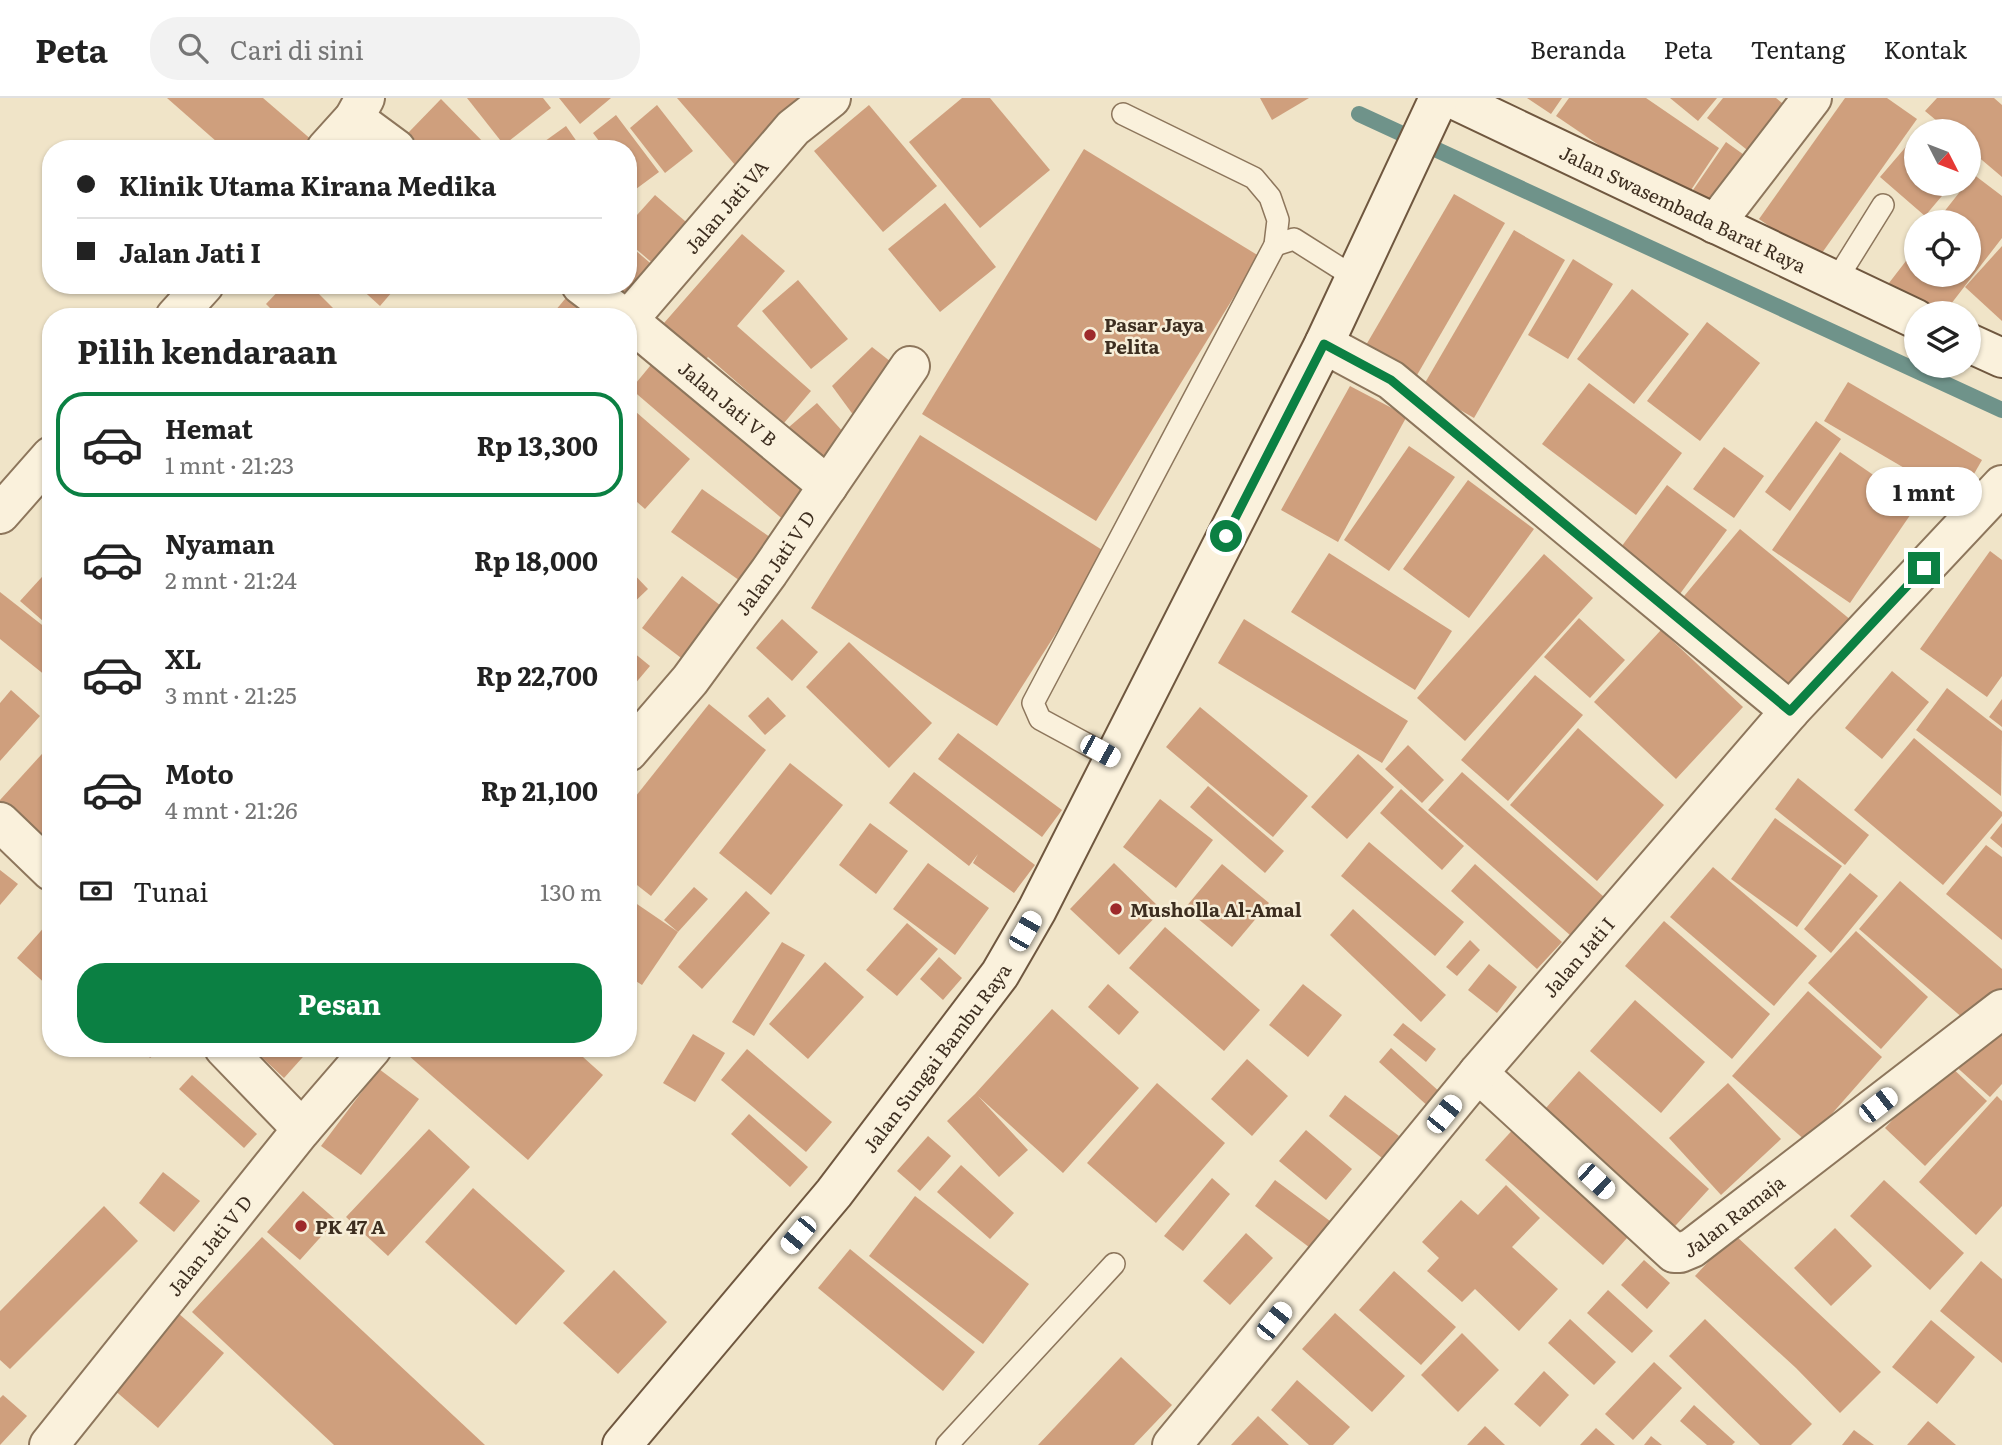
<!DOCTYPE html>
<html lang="id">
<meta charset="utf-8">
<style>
body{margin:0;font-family:Literata,serif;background:#f2f2f2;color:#222;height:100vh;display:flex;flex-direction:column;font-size:26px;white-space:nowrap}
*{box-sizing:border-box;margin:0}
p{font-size:23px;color:#767676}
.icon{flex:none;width:38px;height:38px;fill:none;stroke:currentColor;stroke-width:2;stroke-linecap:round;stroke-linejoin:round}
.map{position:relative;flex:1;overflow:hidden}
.details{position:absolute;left:42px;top:210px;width:595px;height:749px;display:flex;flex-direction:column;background:#fff;border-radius:28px;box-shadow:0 2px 5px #0004}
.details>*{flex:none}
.guide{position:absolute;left:42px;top:42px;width:595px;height:154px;border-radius:28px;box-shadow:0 2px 5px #0004;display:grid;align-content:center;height:154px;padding:0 35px;background:#fff}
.needle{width:46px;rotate:132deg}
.controls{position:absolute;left:1904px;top:21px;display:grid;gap:14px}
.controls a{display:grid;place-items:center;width:77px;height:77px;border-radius:50%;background:#fff;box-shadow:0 2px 5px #0004;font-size:35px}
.end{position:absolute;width:32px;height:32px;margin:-16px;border:9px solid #0b8043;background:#fff;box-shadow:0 0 0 4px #fff}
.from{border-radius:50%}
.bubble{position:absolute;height:49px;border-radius:24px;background:#fff;box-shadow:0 2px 5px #0004;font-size:23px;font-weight:700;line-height:49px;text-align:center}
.car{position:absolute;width:21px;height:42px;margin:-21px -10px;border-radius:9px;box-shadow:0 0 5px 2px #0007;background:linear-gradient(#fff 24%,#345 0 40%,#fff 0 76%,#345 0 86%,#fff 0)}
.guide b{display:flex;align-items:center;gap:24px;height:66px;font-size:26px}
.guide b+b{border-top:2px solid #e0e0e0}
.guide i{width:18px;height:18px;background:#222}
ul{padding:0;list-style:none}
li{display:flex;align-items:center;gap:21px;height:105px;margin:0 14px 10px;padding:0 21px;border:4px solid transparent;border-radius:28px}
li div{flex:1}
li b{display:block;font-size:26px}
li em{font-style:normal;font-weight:700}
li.current{border-color:#0b8043}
li>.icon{width:63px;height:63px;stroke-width:1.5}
h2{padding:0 35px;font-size:32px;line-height:84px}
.pay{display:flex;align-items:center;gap:18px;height:77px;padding:0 35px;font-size:26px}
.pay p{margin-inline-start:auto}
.button{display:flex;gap:14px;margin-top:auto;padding:14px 35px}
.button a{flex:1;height:80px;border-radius:28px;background:#0b8043;color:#fff;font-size:28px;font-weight:700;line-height:80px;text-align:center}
header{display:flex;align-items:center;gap:42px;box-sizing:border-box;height:98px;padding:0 35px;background:#fff;border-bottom:2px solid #e0e0e0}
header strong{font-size:33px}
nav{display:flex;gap:38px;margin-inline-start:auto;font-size:24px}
.search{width:490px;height:63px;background:#f2f2f2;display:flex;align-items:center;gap:18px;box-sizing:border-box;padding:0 24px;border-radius:28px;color:#767676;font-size:26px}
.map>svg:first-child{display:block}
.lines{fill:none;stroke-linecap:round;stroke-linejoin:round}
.stream{stroke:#6f938a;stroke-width:16}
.building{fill:#cf9f7d}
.lane-casing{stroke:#8d765c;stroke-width:24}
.street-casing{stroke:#8d765c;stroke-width:42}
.secondary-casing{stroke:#6f573f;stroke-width:42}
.lane{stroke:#faf1dc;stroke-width:21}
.street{stroke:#faf1dc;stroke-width:38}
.secondary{stroke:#faf1dc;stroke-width:38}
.route{stroke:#0b8043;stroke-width:9}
.poi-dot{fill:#9e2a2b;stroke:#f7eed8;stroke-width:2.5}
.labels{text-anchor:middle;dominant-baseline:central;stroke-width:5;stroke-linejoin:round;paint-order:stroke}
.street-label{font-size:19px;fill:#3d2e20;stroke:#f7eed8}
.poi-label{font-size:19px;font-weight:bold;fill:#3d2e20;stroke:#f7eed8;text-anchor:start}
</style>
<header>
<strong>Peta</strong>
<div class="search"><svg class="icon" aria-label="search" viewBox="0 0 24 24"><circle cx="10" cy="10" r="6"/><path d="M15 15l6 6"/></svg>Cari di sini</div>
<nav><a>Beranda</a><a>Peta</a><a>Tentang</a><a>Kontak</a></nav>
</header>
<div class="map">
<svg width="2002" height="1347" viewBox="0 0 2002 1347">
<rect width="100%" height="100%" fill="#f0e4c8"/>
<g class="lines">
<path class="stream" d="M1359,16L2002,312"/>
</g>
<g class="building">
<path d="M167,0H263L313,43L306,51H225Z"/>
<path d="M467,0H543L551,10L504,47Z"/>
<path d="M559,0H611L580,26Z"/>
<path d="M677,0H814L736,68Z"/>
<path d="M962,0H990L1050,72L980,130L909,44Z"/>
<path d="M1260,0H1309L1272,22Z"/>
<path d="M1527,0H1562L1551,16Z"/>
<path d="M1569,0H1646L1719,50L1683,104L1556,18Z"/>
<path d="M1670,0H1717L1698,23Z"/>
<path d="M1723,0H1776L1792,13L1756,59L1707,20Z"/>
<path d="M1845,0H1887L1917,21L1817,162L1759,121Z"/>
<path d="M1937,0H1994L2002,7V79L1969,51V33H1949L1925,13Z"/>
<path d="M441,1L490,51H424L408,35Z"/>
<path d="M657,7L693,53L665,75L630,30Z"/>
<path d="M869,7L937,88L883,134L814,53Z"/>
<path d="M616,17L659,74L636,91L628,81V51H605L593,35Z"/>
<path d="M1927,25L1936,33H1920Z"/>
<path d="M566,28L582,51H534Z"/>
<path d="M1916,37V86H1952L1925,118L1880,79Z"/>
<path d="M1726,44L1754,64L1721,112L1693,92Z"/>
<path d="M1084,51L1259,158L1096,423L922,316Z"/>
<path d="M1973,76L2002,98V140L1944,215H1930L1889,185L1916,150V177H1969V124H1936L1966,86H1969Z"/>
<path d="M1454,96L1505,125L1413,284L1362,254Z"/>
<path d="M655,97L693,130L657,169L628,144V127Z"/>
<path d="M945,105L996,169L940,214L888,151Z"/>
<path d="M1514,132L1565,162L1474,320L1422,290Z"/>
<path d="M742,136L785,173L737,228L811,293L784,325L708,259L705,262L664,225Z"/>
<path d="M628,146L656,170L623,209L598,187H628Z"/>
<path d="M2002,148V223L1965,189Z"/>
<path d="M1573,161L1613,186L1568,261L1528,237Z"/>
<path d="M798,182L848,241L811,271L762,213Z"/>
<path d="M284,187H310L337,214L332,219H279L266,206Z"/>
<path d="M357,187H398L380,208Z"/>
<path d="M575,189L610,219H550Z"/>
<path d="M1632,191L1689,236L1634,306L1577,261Z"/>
<path d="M1707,224L1760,265L1700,343L1647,303Z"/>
<path d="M872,249L900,271L865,333L832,288Z"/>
<path d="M655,262L811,396L786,424L631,291Z"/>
<path d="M1848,284L1982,362L1959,402L1824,323Z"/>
<path d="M1589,285L1682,355L1636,417L1542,346Z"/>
<path d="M1350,288L1407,318L1338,444L1281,412Z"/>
<path d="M817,305L854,346L821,377L782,335Z"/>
<path d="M628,307L690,361L645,411L628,396Z"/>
<path d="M1816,323L1841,341L1790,413L1765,394Z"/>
<path d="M920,337L1107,455L997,628L811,510Z"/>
<path d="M1409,348L1455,379L1389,473L1344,442Z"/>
<path d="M1724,349L1764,378L1734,420L1693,391Z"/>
<path d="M1840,354L1917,407L1850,505L1772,452Z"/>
<path d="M1468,382L1534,431L1469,520L1403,471Z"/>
<path d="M1667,387L1727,432L1674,504L1613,460Z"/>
<path d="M702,391L774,442L743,485L671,434Z"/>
<path d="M1740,431L1857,527L1794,605L1675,509Z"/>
<path d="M51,438V452L44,446Z"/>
<path d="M1990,453L2002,462V578L1987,599L1920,551Z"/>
<path d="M1329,455L1452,533L1415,592L1291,514Z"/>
<path d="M1544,456L1593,500L1465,643L1417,600Z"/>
<path d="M51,469V530L20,503Z"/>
<path d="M628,470L648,491L628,510Z"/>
<path d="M682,478L729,514L689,566L642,530Z"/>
<path d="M0,494L51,534V582L0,541Z"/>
<path d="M1579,520L1625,562L1590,600L1544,559Z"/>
<path d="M782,521L818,554L792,583L756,550Z"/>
<path d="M1244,521L1408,623L1382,665L1218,565Z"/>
<path d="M1661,532L1743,609L1676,681L1594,604Z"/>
<path d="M849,544L932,625L889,670L806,589Z"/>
<path d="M628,550L650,568L628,594Z"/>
<path d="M1892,573L1929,604L1882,661L1845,630Z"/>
<path d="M1535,577L1583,617L1508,703L1461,662Z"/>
<path d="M1947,590L2002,633L2001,698L1916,632Z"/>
<path d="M11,592L40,618L0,663V605Z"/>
<path d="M768,599L786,618L765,637L748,618Z"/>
<path d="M2002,601V629L1989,619Z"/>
<path d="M709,606L766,652L651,798L628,780V708Z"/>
<path d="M1200,609L1308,698L1273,739L1166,649Z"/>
<path d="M1578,630L1664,707L1597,783L1510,707Z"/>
<path d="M958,635L1062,712L1042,739L938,661Z"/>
<path d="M1914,640L2002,714V718L1943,787L1854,712Z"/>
<path d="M51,646V756L0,711V702Z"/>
<path d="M1408,647L1444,682L1422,705L1385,671Z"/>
<path d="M1358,656L1394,689L1347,741L1311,709Z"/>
<path d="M790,665L843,707L771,797L719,755Z"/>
<path d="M914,674L1035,767L1014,795L973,765L978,756L969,768L889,705Z"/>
<path d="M1462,674L1612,806L1579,845L1428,712Z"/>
<path d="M1798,680L1869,737L1845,767L1775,711Z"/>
<path d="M1208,688L1284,753L1265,775L1190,709Z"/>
<path d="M1401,691L1464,748L1442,772L1380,715Z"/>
<path d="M1160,701L1213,742L1176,790L1123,749Z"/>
<path d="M1775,720L1842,768L1797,829L1731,781Z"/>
<path d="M870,725L908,753L876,796L839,767Z"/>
<path d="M2002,725V750L1990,740Z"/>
<path d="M1369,744L1464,824L1435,858L1341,778Z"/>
<path d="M1986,747L2002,759V842L1946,796Z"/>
<path d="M928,765L989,810L955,857L893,811Z"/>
<path d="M1114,765L1162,812L1119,857L1070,811Z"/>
<path d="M1222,766L1269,805L1232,849L1185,810Z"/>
<path d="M1475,766L1562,844L1537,871L1451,793Z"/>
<path d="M1713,769L1817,858L1774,908L1670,819Z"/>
<path d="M0,772L18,786L0,807Z"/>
<path d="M1850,775L1878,798L1831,855L1804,831Z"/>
<path d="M1900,783L2002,871V891L1971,927L1859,831Z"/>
<path d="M694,789L708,801L678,834L664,822Z"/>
<path d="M746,793L770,815L702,891L678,869Z"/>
<path d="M634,804L678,834L642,887L628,878V812Z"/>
<path d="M1353,811L1446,897L1421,924L1330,837Z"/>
<path d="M1664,823L1770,916L1732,961L1625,868Z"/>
<path d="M907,825L938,851L897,898L866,872Z"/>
<path d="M47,826L51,829V887L49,889L17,860Z"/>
<path d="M1165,829L1260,912L1224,953L1129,870Z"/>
<path d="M1856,833L1928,899L1881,951L1808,885Z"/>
<path d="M1470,842L1480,852L1457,878L1446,869Z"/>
<path d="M782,844L805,857L754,938L732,924Z"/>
<path d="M939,859L962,880L943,902L920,881Z"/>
<path d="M825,864L864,899L808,961L769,926Z"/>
<path d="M1489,866L1517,889L1497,915L1468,892Z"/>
<path d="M1108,886L1139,914L1119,937L1088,909Z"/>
<path d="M1303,886L1342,917L1308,959L1269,927Z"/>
<path d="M1808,893L1882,959L1807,1044L1732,978Z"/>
<path d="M1635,902L1705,964L1661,1015L1590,953Z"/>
<path d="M1052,911L1139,990L1063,1075L978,998L1028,1052L999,1079L947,1023L975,996Z"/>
<path d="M1403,925L1436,951L1426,964L1393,937Z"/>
<path d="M2002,932V986L1990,999L1952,965Z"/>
<path d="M693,936L725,955L695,1004L663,985Z"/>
<path d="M142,950H163L150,960Z"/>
<path d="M252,950H311L284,980Z"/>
<path d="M400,950H573L603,977L528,1062Z"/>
<path d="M1391,950L1442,996L1430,1010L1379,964Z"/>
<path d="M747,951L832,1024L806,1054L721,982Z"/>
<path d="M1247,961L1288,998L1252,1038L1211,1001Z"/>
<path d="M1946,964L1987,1003L1925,1068L1885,1030Z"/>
<path d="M379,971L419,1001L361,1077L321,1048Z"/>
<path d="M1579,973L1709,1091L1666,1138L1537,1020Z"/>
<path d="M192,977L257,1036L244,1050L179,991Z"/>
<path d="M1157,985L1225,1045L1156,1125L1087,1065Z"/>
<path d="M1728,985L1781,1041L1721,1097L1669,1040Z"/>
<path d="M1345,997L1399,1038L1382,1060L1329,1018Z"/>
<path d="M1997,998L2002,1003V1108L1976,1137L1919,1084Z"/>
<path d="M749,1016L808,1069L790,1089L731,1036Z"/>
<path d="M1517,1027L1635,1131L1603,1167L1485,1062Z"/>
<path d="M429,1031L470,1069L388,1158L346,1119Z"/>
<path d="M1306,1032L1352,1071L1326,1102L1279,1063Z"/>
<path d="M928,1038L951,1058L920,1093L897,1073Z"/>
<path d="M961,1067L1014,1115L990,1141L937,1094Z"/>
<path d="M163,1074L200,1103L174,1134L139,1105Z"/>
<path d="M1212,1080L1230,1096L1183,1153L1164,1138Z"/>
<path d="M1275,1082L1338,1129L1318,1156L1255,1108Z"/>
<path d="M1884,1082L1964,1155L1930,1192L1850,1118Z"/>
<path d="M1506,1087L1540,1120L1512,1149L1558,1191L1519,1233L1475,1191L1462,1204L1427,1173L1439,1160L1422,1144L1461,1102L1478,1117Z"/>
<path d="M473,1090L565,1173L516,1227L425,1144Z"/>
<path d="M303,1093L336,1122L300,1162L267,1134Z"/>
<path d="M915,1098L1029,1186L983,1246L869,1158Z"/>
<path d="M104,1108L138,1143L10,1271L0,1262V1213Z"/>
<path d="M1835,1130L1872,1168L1831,1208L1794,1170Z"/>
<path d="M1246,1135L1273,1160L1230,1207L1203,1183Z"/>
<path d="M1734,1136L1881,1274L1840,1315L1796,1270L1695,1178Z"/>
<path d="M262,1139L485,1347H334L192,1214Z"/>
<path d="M850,1151L975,1254L943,1293L818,1190Z"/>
<path d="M1644,1162L1670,1185L1647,1211L1621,1187Z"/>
<path d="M1981,1163L2002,1181V1265L1940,1213Z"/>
<path d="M614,1172L667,1224L618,1276L563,1225Z"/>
<path d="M1394,1173L1456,1229L1421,1267L1359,1212Z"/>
<path d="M1608,1192L1653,1233L1632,1255L1587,1215Z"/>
<path d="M178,1215L224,1255L158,1330L112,1290Z"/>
<path d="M1335,1215L1405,1278L1372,1314L1302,1251Z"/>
<path d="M1570,1221L1616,1264L1594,1287L1548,1245Z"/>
<path d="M1705,1221L1812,1326L1791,1347H1760L1669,1258Z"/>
<path d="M1931,1222L1975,1259L1937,1306L1892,1269Z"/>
<path d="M1462,1235L1499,1272L1458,1314L1421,1277Z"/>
<path d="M1121,1259L1172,1307L1134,1347H1038Z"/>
<path d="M1654,1264L1682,1290L1633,1342L1605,1316Z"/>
<path d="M1544,1273L1569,1297L1540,1329L1514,1306Z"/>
<path d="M1297,1282L1350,1329L1333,1347H1309L1271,1312Z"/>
<path d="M3,1297L27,1318L0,1347V1300Z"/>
<path d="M1694,1307L1735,1344L1732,1347H1707L1680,1323Z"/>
<path d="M1258,1318L1289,1347H1231Z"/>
<path d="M1928,1323L1956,1347H1907Z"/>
<path d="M1485,1328L1505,1347H1467Z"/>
<path d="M1596,1330L1615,1347H1580Z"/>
<path d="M1854,1332L1874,1347H1842Z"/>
<path d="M1651,1338L1662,1347H1644Z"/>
</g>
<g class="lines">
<defs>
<g id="lane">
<path d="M1275,147L1294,141L1354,179"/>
<path d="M1835,184L1883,107"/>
<path d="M1114,661L1040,621L1033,605L1275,147L1278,122L1270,99L1254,80L1123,16"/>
<path d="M947,1347L1114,1166"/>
</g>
<g id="street">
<path d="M354,20L396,51"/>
<path d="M326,51L354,20L365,0"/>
<path d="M1715,126L1812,0"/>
<path d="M581,187L623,219"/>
<path d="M175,219L204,187"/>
<path id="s1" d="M628,222L793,30L831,0"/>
<path id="s2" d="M628,222L828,388"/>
<path d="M1324,246L1391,282L1790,613"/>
<path d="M0,416L51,358"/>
<path id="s3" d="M628,654L690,582L769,474L910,268"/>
<path d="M0,724L51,773"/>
<path d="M224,950L302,1031"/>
<path id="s4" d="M1478,975L1674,1155H1680L1692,1150L2002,911"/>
<path id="s5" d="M49,1347L302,1031L372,950"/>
<path id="s6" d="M1172,1347L1478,975L1790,613L2002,387"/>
</g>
<g id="secondary">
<path id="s7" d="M1451,0L1916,221"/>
<path d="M1969,245L2002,260"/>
<path id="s8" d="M622,1347L834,1095L1000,876L1037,812L1324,246L1439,0"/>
</g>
</defs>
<use href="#lane" class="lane-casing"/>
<use href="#street" class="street-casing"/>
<use href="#secondary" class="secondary-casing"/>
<use href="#lane" class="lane"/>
<use href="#street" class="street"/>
<use href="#secondary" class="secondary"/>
</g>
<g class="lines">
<path class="route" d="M1226,438L1324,246L1391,282L1790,613L1924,470"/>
</g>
<g class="poi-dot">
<circle cx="1090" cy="237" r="7"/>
<circle cx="1116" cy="811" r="7"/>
<circle cx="301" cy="1128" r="7"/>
</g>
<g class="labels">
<g class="street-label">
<text stroke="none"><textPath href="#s1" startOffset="150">Jalan Jati VA</textPath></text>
<text stroke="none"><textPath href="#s7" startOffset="257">Jalan Swasembada Barat Raya</textPath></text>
<text stroke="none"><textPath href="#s2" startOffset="130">Jalan Jati V B</textPath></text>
<text stroke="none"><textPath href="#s3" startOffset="240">Jalan Jati V D</textPath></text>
<text stroke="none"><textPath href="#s6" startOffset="635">Jalan Jati I</textPath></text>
<text stroke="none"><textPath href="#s8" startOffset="499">Jalan Sungai Bambu Raya</textPath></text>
<text stroke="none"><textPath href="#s4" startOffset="338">Jalan Ramaja</textPath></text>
<text stroke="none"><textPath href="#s5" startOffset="256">Jalan Jati V D</textPath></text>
</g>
<g class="poi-label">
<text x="1104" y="226">Pasar Jaya<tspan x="1104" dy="22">Pelita</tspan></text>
<text x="1130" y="811">Musholla Al-Amal</text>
<text x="315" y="1128">PK 47 A</text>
</g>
</g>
</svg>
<div class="controls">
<a><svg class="needle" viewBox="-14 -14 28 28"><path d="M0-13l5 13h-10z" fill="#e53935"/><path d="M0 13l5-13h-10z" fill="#767676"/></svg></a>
<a><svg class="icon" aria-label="locate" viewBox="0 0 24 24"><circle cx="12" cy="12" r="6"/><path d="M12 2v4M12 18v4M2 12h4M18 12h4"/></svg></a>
<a><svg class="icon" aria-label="layers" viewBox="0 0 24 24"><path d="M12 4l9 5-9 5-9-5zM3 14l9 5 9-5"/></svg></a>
</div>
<i class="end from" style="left:1226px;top:438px"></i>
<i class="end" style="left:1924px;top:470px"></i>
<div class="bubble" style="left:1866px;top:369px;width:116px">1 mnt</div>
<i class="car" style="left:1100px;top:653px;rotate:119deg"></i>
<i class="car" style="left:1025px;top:833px;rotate:30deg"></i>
<i class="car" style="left:1878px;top:1007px;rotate:52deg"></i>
<i class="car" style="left:1444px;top:1016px;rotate:39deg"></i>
<i class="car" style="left:1596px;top:1083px;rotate:133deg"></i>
<i class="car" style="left:798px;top:1137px;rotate:220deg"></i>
<i class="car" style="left:1274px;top:1223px;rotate:39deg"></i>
<div class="guide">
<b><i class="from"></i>Klinik Utama Kirana Medika</b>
<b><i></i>Jalan Jati I</b>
</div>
<section class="details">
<h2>Pilih kendaraan</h2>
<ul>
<li class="current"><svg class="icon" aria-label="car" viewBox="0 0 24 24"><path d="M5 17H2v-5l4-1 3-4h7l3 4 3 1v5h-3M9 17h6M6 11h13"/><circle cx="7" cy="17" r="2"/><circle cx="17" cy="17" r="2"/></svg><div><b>Hemat</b><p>1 mnt · 21:23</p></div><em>Rp 13,300</em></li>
<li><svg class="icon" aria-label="car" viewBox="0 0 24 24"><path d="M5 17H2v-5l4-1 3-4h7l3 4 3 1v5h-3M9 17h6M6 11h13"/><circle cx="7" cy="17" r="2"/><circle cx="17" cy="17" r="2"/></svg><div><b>Nyaman</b><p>2 mnt · 21:24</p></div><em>Rp 18,000</em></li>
<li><svg class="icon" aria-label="car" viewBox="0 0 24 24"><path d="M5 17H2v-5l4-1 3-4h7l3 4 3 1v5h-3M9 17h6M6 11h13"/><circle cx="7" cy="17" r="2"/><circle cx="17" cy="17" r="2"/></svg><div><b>XL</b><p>3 mnt · 21:25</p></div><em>Rp 22,700</em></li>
<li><svg class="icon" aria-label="car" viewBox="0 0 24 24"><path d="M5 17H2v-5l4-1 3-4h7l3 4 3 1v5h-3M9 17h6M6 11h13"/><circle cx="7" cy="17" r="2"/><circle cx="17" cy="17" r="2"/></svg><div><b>Moto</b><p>4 mnt · 21:26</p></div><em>Rp 21,100</em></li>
</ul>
<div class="pay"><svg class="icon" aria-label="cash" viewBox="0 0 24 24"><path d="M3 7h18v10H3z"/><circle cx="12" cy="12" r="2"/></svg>Tunai<p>130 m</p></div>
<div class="button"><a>Pesan</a></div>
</section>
</div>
